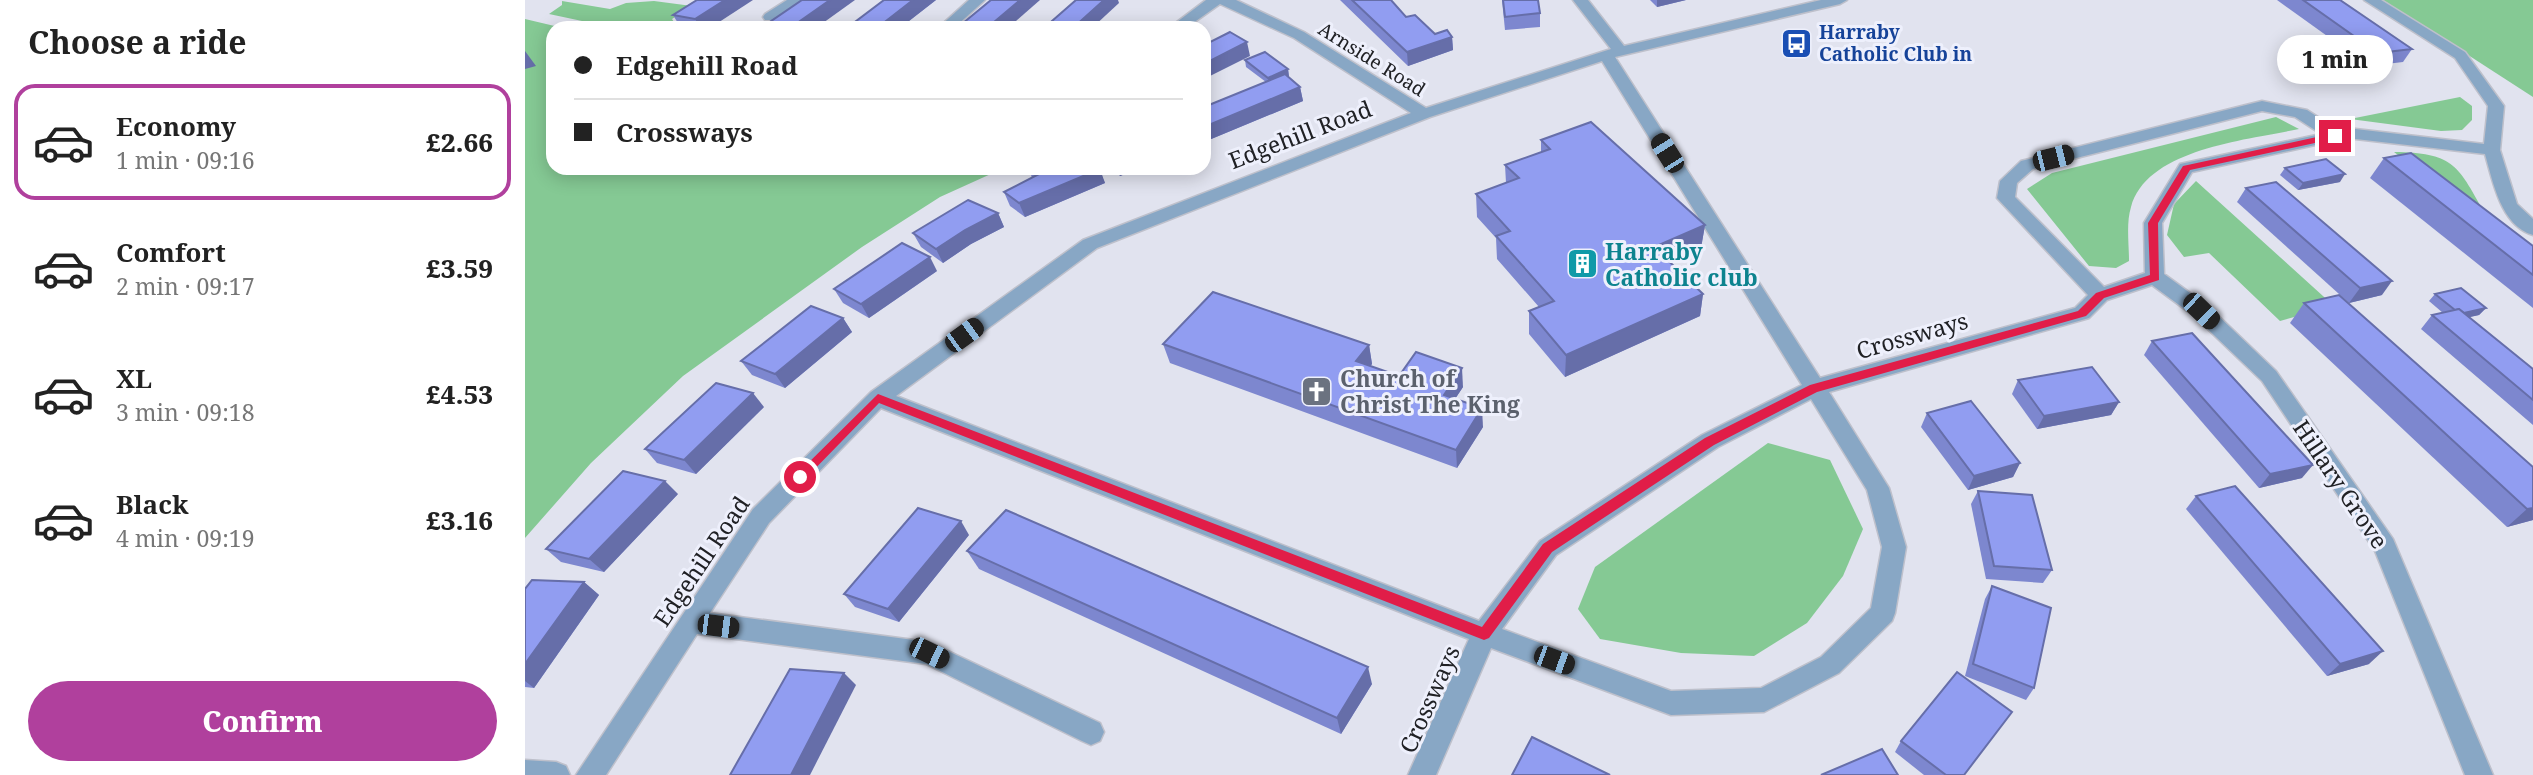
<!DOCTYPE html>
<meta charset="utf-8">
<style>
body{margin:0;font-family:"Noto Serif",serif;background:#f6f6f6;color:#222;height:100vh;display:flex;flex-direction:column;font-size:26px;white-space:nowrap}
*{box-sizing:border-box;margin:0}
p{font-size:23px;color:#767676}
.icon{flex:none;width:38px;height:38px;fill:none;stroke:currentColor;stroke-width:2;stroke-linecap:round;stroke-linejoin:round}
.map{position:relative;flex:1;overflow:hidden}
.drawer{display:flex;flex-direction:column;background:#fff;width:525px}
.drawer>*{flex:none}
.guide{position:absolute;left:21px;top:21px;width:665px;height:154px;border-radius:21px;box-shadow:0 4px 18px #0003;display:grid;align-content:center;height:154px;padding:0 28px;background:#fff}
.end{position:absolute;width:32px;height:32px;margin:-16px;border:9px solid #e11d48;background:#fff;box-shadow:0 0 0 4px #fff}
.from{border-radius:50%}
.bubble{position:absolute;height:49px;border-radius:24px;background:#fff;box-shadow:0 4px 18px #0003;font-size:23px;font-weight:800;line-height:49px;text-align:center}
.car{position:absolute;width:21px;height:42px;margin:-21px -10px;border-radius:9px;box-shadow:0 0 5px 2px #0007;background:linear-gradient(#222 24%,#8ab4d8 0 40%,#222 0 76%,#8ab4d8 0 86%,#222 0)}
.guide b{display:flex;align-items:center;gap:24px;height:66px;font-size:26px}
.guide b+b{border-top:2px solid #e0e0e0}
.guide i{width:18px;height:18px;background:#222}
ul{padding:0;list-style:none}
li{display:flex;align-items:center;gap:21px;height:116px;margin:0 14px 10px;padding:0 14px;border:4px solid transparent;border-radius:21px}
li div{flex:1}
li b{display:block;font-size:26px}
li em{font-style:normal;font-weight:800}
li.current{border-color:#b0409d}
li>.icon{width:63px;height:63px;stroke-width:1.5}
h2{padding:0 28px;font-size:32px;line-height:84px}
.action{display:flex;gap:14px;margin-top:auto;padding:14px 28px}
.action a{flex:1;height:80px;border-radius:42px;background:#b0409d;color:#fff;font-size:28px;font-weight:800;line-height:80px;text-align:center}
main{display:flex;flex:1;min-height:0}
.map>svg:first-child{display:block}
.green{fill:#85c994}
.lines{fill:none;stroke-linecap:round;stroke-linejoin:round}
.minor-casing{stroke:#bec0cb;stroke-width:3}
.minor{fill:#88a7c5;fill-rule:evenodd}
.wall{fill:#7d87cf}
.shaded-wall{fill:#666ea9}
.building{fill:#919df1;stroke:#666ea9;stroke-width:2}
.route{fill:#e11d48}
.labels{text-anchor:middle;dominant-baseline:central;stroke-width:6;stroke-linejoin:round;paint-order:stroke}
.far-transit-label{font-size:19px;font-weight:bold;fill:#164399;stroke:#eef0fc;text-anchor:start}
.far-street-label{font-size:19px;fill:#202125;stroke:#eef0fc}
.street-label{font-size:23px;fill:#202125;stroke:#eef0fc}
.culture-label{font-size:23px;font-weight:bold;fill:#0d838f;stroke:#eef0fc;text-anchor:start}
.worship-label{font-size:23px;font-weight:bold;fill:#5b616d;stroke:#eef0fc;text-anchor:start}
</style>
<main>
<section class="drawer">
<h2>Choose a ride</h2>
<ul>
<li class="current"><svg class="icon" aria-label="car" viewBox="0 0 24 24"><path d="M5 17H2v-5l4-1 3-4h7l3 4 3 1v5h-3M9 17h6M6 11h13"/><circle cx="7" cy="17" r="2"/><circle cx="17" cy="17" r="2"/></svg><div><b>Economy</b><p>1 min · 09:16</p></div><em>£2.66</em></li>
<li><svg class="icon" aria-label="car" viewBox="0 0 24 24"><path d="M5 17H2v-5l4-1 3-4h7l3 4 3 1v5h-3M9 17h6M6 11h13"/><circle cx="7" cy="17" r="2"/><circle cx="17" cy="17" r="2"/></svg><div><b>Comfort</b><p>2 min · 09:17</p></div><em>£3.59</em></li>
<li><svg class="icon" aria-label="car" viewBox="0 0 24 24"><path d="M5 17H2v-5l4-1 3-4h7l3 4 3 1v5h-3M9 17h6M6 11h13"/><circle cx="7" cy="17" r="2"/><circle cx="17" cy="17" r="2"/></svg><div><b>XL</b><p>3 min · 09:18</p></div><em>£4.53</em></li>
<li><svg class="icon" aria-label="car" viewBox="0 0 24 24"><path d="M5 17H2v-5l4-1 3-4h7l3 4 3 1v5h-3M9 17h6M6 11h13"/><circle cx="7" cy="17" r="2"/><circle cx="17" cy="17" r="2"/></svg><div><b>Black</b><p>4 min · 09:19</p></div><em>£3.16</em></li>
</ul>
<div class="action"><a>Confirm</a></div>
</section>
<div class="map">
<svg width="2008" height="775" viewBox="0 0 2008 775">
<rect width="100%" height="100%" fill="#e1e3ef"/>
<g class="green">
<path d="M1858,0H2008V97Z"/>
<path d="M37,1L85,9L101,3L129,1L167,6L147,19L153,28H90L24,14L37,5Z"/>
<path d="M0,19L38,28H28V168H479L415,197L337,247L158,376L66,463L0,538Z"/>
<path d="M1935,97L1947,106V120L1937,130L1916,131L1825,119Z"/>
<path d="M1751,117L1774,129C1724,140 1622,148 1606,207C1601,223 1604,244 1604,261L1591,268L1564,266L1502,189L1527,173Z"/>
<path d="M1869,152C1927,153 1932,163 1959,212L1950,214Z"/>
<path d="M1671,181L1809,306L1755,321L1684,253L1659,257L1642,235L1649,204Z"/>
<path d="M1243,443L1305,460L1338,529L1318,576L1282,623L1229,656L1156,653L1075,639L1053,609L1070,567Z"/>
</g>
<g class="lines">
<defs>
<g id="minor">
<path d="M262,0H279L250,20H240L238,17L240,14Z"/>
<path d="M444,0H460L429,28H413Z"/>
<path d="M681,0H711L779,32L901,108L1086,49L1048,0H1063L1099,46L1296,0H1322L1315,4L1090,57L1295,378L1550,308L1563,295L1472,198L1475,181L1496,161L1737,101L1782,110L1813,130L1822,128L1959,144L1963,106L1930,58L1839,0H1856L1940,52L1979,106L1975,150L1992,204L2008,219V235C1976,226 1968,182 1960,154L1822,138L1667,172L1637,223L1639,274L1683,306L1751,371L1868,539L1968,775H1940L1850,551L1737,381L1669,316L1627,285L1582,300L1564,318L1304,392L1364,488L1381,547L1370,613L1367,621L1314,673L1239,712L1146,715L966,648L911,775H883L944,639L356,408L244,523L185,613L404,642L575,723L579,732L575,741L566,745L557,741L401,664L172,634L81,775H51L228,509L346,392L558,240L886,113L769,38L695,4L661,28H644ZM1077,61L1277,385L1177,435L1015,541L954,621L371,396L572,248L905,117ZM1737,111L1770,117L1796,134L1655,164L1619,223L1620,273L1579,287L1490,197L1492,183L1508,169ZM1286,399L1342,490L1357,547L1346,608L1296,657L1236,688L1146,691L977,629L1031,555L1193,447Z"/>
<path d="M0,760L31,762L41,766L45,775H0Z"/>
</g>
</defs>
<use href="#minor" class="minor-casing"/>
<use href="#minor" class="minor"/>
</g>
<g class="wall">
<path d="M172,0L185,28H156L148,15Z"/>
<path d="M359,0H411L375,28H328L326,25Z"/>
<path d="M815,0H866L881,17L910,34L927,37L928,50L883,66Z"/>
<path d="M977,0H1013L1015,13V27L980,30Z"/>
<path d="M1125,0H1161L1132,7Z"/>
<path d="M1752,0H1815L1887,49L1878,62L1844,66Z"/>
<path d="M720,60L763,69L764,77H763L775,87L778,101L679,142V107L741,82L721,67Z"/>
<path d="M1016,140L1180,225L1176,248L1145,262L1178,294L1175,316L1040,377L1004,334V311L1014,307L972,259L971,238L952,217L951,194L981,183L980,165L1016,152Z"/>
<path d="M1859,158L2008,246V308L1845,178Z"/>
<path d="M504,168H573L580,183L500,217L485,206L479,192L507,178Z"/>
<path d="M588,168H616L595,176Z"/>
<path d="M1760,168L1815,182L1773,190L1755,175Z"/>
<path d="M1721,188L1857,295L1824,303L1712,202Z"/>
<path d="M473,213L479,227L446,244L418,263L396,247L388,233Z"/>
<path d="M412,271L344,318L318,303L309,289Z"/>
<path d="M1910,294L1961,308L1954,315L1944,317L2008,369V425L1896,329L1907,315L1918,313L1904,301Z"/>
<path d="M1779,303L2008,467V520L1982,527L1765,323Z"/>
<path d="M318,318L327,332L260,388L227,375L216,361Z"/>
<path d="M1627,341L1777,478L1734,488L1619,355Z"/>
<path d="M638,344L844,345L847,364L845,366L874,376L938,387L930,399L958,427L932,468L645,363Z"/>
<path d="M1493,380L1594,402L1586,415L1512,429L1487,394Z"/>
<path d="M239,407L171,474L132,463L120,449Z"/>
<path d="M1402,413L1495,463L1488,477L1443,490L1396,427Z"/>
<path d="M1453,491L1527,570L1518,583L1461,579L1446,504Z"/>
<path d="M153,494L79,572L36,562L21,549Z"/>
<path d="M1671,496L1844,664L1802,676L1661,509Z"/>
<path d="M444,535L374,622L330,607L319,594Z"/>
<path d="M442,551L847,684L816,734L454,569Z"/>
<path d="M59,582L74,595L9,688L0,687V589Z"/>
<path d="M1467,586L1509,688L1501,700L1440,676L1460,599Z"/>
<path d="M1376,741L1440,775H1399L1370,752Z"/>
</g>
<g class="shaded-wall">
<path d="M200,0H228L185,28H176L170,19Z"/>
<path d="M305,0H330L291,28H265Z"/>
<path d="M388,0H411L375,28H352Z"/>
<path d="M495,0H515L483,28H462Z"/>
<path d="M579,0H593L594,3L567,28H548Z"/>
<path d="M1132,0H1161L1132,7Z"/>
<path d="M927,37L928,50L883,66L882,52Z"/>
<path d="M722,42L725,56L679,79V64Z"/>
<path d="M0,51L11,66L0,69Z"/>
<path d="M763,69L764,77L744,85L743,78Z"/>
<path d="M775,87L778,101L679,142V127Z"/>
<path d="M593,168H616L595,176Z"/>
<path d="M575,169L580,183L500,217L494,203Z"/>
<path d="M1820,174L1815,182L1773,190L1778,183Z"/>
<path d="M473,213L479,227L446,244L418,263L411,249L440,230Z"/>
<path d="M1180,225L1176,248L1126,269L1129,247Z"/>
<path d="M405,257L412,271L344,318L336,304Z"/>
<path d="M1867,281L1857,295L1824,303L1835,288Z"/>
<path d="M1178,294L1175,316L1040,377L1041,355Z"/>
<path d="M1961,308L1954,315L1928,321L1934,314Z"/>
<path d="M318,318L327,332L260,388L250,374Z"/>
<path d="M844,345L847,364L834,380L831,361Z"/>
<path d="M937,368L938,387L920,414L919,395Z"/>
<path d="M228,393L239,407L171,474L159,460Z"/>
<path d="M1594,402L1586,415L1512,429L1519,416Z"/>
<path d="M957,408L958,427L932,468L931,450Z"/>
<path d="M1495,463L1488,477L1443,490L1449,476Z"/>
<path d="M1788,465L1777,478L1734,488L1745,474Z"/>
<path d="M140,481L153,494L79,572L64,559Z"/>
<path d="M2008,508V520L1982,527L2002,509Z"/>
<path d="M436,521L444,535L374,622L363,609Z"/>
<path d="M59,582L74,595L9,688L0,681V664Z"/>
<path d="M1858,651L1844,664L1802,676L1815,664Z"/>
<path d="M843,667L847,684L816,734L812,718Z"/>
<path d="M319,673L331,685L285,775H266Z"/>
</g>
<g class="building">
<path d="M172,0H200L170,19L148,15Z"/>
<path d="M277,0H305L265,28H236Z"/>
<path d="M359,0H388L352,28H344L326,25Z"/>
<path d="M466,0H495L462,28H432Z"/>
<path d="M551,0H579L548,28H519Z"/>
<path d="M827,0H866L881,17L890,15L910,34L922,30L927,37L882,52Z"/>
<path d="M978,0H1013L1015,13L980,17Z"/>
<path d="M1778,0H1815L1887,49L1853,53Z"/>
<path d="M705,32L722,42L679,64V45Z"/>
<path d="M740,52L763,69L743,78L720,60Z"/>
<path d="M760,74L775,87L679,127V107Z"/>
<path d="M1066,122L1180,225L1129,247L1178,294L1041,355L1004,311L1029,301L971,236L985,231L951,194L994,178L980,165L1025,149L1016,140Z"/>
<path d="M1886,153L2008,246V275L1859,158Z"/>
<path d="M1801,159L1820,174L1778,183L1760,168Z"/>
<path d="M506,168H573L575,169L494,203L479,192L516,173Z"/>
<path d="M1751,182L1867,281L1835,288L1721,188Z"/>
<path d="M443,200L473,213L440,230L411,249L388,233Z"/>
<path d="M377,243L405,257L336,304L309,289Z"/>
<path d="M1936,288L1961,308L1939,313L1934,309L1930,310L1910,294Z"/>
<path d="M688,292L844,345L831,361L874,376L891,352L937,368L919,395L957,408L931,450L638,344Z"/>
<path d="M1814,295L2008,467V508L2002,509L1779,303Z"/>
<path d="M286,306L318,318L250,374L216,361Z"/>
<path d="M1934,309L2008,369V400L1907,315Z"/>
<path d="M1667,333L1788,465L1745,474L1627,341Z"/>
<path d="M1567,367L1594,402L1519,416L1493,380Z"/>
<path d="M191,383L228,393L159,460L120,449Z"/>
<path d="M1446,401L1495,463L1449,476L1402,413Z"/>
<path d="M98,471L140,481L64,559L21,549Z"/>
<path d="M1710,486L1858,651L1815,664L1671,496Z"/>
<path d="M1453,491L1507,495L1527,570L1469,566Z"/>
<path d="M393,508L436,521L363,609L319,594Z"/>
<path d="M481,510L843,667L812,718L442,551Z"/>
<path d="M7,580L59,582L0,664V589Z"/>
<path d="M1467,586L1526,608L1509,688L1448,664Z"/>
<path d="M265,669L319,673L266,775H205Z"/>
<path d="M1432,672L1487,712L1439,775H1421L1376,741Z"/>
<path d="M1007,737L1085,775H987Z"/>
<path d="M1357,749L1373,775H1296Z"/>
</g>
<path class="route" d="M1810,133L1814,136L1813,138L1665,170L1633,223L1634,280L1579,298L1561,316L1292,392L1189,445L1027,552L964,638L959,640L354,403L279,480L275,481L269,477L353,394L957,627L1018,544L1180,438L1285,385L1553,311L1571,293L1625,275L1623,223L1658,166Z"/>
<defs>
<symbol id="bus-square" viewBox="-11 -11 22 22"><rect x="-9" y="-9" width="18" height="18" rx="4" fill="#1a4fb4" stroke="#eef0fc"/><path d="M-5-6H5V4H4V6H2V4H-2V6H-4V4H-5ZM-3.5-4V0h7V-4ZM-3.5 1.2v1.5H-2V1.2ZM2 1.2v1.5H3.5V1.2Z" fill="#fff"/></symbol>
<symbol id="building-square" viewBox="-11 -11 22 22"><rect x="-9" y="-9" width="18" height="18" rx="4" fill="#0f9aa8" stroke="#eef0fc"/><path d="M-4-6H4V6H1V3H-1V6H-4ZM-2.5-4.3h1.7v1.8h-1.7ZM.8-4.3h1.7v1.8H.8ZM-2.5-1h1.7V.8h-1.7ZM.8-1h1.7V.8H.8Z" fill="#fff"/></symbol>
<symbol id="church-square" viewBox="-11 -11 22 22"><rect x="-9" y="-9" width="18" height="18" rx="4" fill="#6b7280" stroke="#eef0fc"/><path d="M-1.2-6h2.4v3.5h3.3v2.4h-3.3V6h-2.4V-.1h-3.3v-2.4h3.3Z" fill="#fff"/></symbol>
</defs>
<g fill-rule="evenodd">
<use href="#bus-square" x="1254" y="26" width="35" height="35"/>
<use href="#building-square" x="1040" y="246" width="35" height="35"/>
<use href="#church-square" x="774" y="374" width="35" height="35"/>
</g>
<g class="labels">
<g class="far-transit-label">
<text x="1294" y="32">Harraby<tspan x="1294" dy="22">Catholic Club in</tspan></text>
</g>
<g class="far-street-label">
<text transform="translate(847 59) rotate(32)">Arnside Road</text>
</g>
<g class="street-label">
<text transform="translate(775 134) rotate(-21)">Edgehill Road</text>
<text transform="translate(1387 335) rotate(-16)">Crossways</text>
<text transform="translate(1816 484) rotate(56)">Hillary Grove</text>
<text transform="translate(176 561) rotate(-56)">Edgehill Road</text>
<text transform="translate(904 699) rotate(-66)">Crossways</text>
</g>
<g class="culture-label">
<text x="1080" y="251">Harraby<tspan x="1080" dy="26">Catholic club</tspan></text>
</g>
<g class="worship-label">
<text x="815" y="378">Church of<tspan x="815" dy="26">Christ The King</tspan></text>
</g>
</g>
</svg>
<i class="end from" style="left:275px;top:477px"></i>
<i class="end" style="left:1810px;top:136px"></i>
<div class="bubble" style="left:1752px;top:35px;width:116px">1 min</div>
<i class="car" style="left:1142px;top:153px;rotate:328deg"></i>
<i class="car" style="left:1528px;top:158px;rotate:76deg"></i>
<i class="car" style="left:1676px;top:311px;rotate:134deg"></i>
<i class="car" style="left:439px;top:335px;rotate:54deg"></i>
<i class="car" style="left:193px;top:626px;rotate:97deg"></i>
<i class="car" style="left:404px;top:653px;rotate:116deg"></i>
<i class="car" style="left:1029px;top:660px;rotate:110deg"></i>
<div class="guide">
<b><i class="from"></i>Edgehill Road</b>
<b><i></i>Crossways</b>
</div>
</div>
</main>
